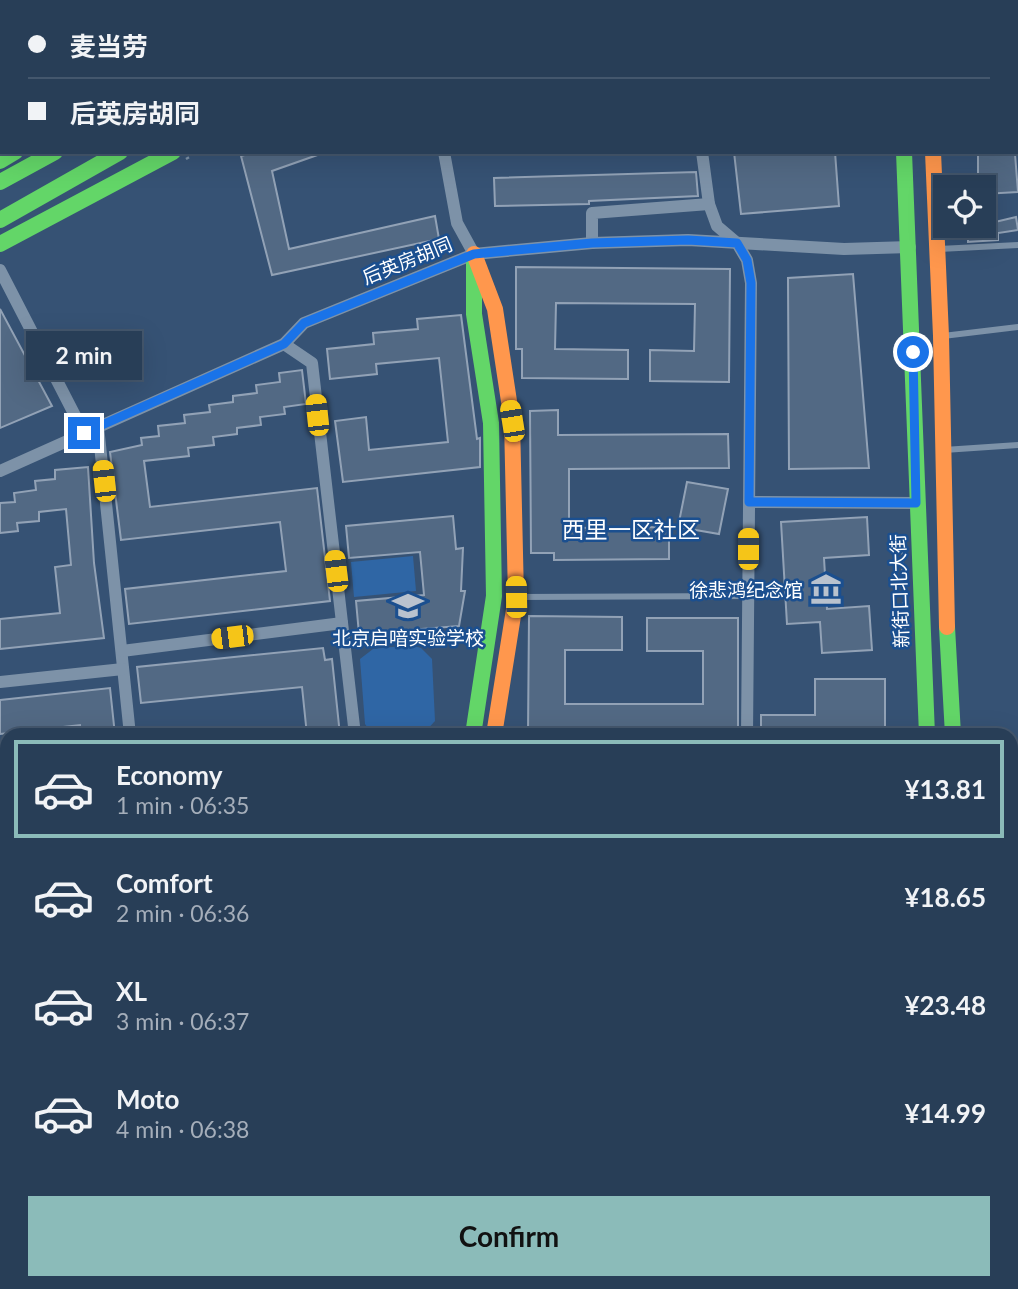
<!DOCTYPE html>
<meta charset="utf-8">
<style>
body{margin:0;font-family:Lato,"Noto Sans SC",sans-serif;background:#344961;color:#f1f3f6;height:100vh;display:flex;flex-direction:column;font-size:26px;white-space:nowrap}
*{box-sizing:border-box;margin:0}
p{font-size:23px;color:#a5aeba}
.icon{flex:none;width:38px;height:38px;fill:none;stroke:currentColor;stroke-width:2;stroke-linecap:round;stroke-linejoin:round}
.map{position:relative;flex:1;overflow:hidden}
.side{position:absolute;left:0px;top:728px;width:1018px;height:562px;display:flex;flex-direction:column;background:#283e57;border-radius:21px 21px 0 0;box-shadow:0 7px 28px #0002,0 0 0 2px #44576d}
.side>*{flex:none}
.banner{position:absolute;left:0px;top:0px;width:1018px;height:154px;box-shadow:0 7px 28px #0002,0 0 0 2px #44576d;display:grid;align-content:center;height:154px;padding:0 28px;background:#283e57}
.buttons{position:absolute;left:933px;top:175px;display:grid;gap:14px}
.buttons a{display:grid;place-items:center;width:63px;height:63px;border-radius:0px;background:#283e57;box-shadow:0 7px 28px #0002,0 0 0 2px #44576d;font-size:35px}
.end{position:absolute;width:32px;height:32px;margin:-16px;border:9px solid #1a73e8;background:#fff;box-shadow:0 0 0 4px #fff}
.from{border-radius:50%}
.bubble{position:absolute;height:49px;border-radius:0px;background:#283e57;box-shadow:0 7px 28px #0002,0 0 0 2px #44576d;font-size:23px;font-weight:700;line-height:49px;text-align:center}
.car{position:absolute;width:21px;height:42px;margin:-21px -10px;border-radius:9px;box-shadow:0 0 5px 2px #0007;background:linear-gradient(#f5c518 24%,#345 0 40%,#f5c518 0 76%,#345 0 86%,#f5c518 0)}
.banner b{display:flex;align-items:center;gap:24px;height:66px;font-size:26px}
.banner b+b{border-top:2px solid #44576d}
.banner i{width:18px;height:18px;background:#f1f3f6}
ul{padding:12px 0 0;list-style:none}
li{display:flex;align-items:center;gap:21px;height:98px;margin:0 14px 10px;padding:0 14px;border:4px solid transparent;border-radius:0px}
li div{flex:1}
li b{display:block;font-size:26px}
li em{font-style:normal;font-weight:700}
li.active{border-color:#8bbbb9}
li>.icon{width:63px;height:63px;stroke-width:1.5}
.primary-button{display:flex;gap:14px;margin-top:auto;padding:14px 28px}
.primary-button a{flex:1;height:80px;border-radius:0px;background:#8bbbb9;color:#111;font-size:28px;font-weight:700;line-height:80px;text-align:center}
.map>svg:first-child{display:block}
.green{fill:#2f66a5}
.building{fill:#526984;stroke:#92a2b6;stroke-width:2}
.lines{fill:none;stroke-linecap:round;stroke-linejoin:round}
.path{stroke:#7d92a8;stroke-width:2.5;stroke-dasharray:3.5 5;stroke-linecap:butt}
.lane{stroke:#7d92a8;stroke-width:6}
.street{stroke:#7d92a8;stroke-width:12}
.fast{stroke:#63d668;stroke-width:16}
.slow{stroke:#ff974d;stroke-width:16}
.jam{stroke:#b3261e;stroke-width:16}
.route{stroke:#1a73e8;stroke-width:9}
.labels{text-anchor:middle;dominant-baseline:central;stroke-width:5;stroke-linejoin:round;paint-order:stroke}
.street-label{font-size:19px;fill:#fff;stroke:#1b4f8f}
.poi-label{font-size:19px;fill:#fff;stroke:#1b4f8f;text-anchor:end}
.quarter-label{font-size:23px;fill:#fff;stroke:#1b4f8f}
</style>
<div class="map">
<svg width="1018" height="1289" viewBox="0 0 1018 1289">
<rect width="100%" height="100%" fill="#365274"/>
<g class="green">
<path d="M0,0H145L2,2L0,33Z"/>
<path d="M413,556L416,591L354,597L351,562Z"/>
<path d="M411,645L421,648L432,659L435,721L423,734L373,735L365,724L360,659L373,649Z"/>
</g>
<g class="building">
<path d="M256,152H326L272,171L289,249L435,216L439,239L272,275L241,156Z"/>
<path d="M734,152H835L839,206L741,214Z"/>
<path d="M978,153L1015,154L1018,192L984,194V187H978Z"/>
<path d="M696,172L698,196L589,201V204L495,206L494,178Z"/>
<path d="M1016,217L1018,230L998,233V240L968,242V233H978V226Z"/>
<path d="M516,267L730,269L729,382L650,381V350L694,351L695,304L556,303L555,349L628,350V379L522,378V349H516Z"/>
<path d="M853,274L869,468L789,469L788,278Z"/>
<path d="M0,309L52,406L0,428Z"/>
<path d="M461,315L477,439L480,438V467L343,482L335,421L366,417L369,450L448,442L439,358L376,364L377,374L330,379L327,349L374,344L373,333L418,329L417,319Z"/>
<path d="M302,370L306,404L284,407L285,414L260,417L261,425L237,428V434L213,437L214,445L188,448L189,456L144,461L150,507L317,488L330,601L129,624L125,589L286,571L280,522L121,540L110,452L142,445L141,438L159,436L158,426L185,423L184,415L210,412L209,405L233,402V396L257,393L256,385L280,382L279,373Z"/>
<path d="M558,410V435L728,434L729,468L569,469V528L669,527V559L554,560V553H531L530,411Z"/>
<path d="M88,467L94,563L104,638L0,649V619L60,613L55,567L71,565L66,509L39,512V521L17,523L18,531L0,533V503L15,502L14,493L36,490L35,481L55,479V470Z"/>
<path d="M687,482L728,489L719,534L678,527Z"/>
<path d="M453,516L456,549L463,548L461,591H465L459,626L359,634L356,601L424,595L420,552L349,558L346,526Z"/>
<path d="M867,517L869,555L824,558L827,609L869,606L872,650L822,653L820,622L787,624L781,522Z"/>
<path d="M529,616L622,617V650H565V704H703V651H647V618H738V735L528,734Z"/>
<path d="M323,648L325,660L332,659L340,735H307L302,687L141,703L137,667Z"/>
<path d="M815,679H885V735H761V715H815Z"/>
<path d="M110,688L115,735H81L80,725L0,734V700Z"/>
</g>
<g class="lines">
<g class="path">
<path d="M259,0H260"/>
<path d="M94,2L98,0"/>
<path d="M514,2L518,0"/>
<path d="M520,2L525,0"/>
<path d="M0,76L2,75"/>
<path d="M186,159L198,152"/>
<path d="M902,551L905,638"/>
</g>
<g class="lane">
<path d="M208,2L211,0"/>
<path d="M1017,33H1018"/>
<path d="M1017,125H1018"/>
<path d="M939,249L1018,245"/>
<path d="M943,336L1018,327"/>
<path d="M944,450L1018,445"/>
<path d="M518,597L748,596"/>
<path d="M1012,891L1018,890"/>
<path d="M1012,1177H1018"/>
<path d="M206,1283V1289"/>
</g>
<g class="street">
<path d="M668,0V2"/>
<path d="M444,152L457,223L474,254"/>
<path d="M702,152L709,204L717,226L737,243L747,260L751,283L747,735"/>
<path d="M592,243V213L709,204"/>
<path d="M0,270L84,433"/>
<path d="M284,344L312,363L355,735"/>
<path d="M98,426L130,735"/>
<path d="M0,471L284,344L304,323L474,254L592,243L688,240L844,249L910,247"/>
<path d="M749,502L916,503"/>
<path d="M122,651L342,623"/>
<path d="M0,682L123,669"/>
<path d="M0,926L7,925"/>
<path d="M0,1145H7"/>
<path d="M26,1283V1289"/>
</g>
<g class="fast">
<path d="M288,2L291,0"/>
<path d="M393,2L399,0"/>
<path d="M904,152L927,735"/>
<path d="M0,161L15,152"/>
<path d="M0,182L55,152"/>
<path d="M0,220L120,152"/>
<path d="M0,244L173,152"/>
<path d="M947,627L953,735"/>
<path d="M473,735L494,596L491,423L474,314V264"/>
<path d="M993,1283V1289"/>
</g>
<g class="slow">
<path d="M893,0V2"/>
<path d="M333,2L336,0"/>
<path d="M933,152L941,336L947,627"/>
<path d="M474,254L495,309L512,421L516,597L494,735"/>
<path d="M957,1283V1289"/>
<path d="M402,1289L403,1283"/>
<path d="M424,1289L425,1283"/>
</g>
<g class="jam">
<path d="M926,0V2"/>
<path d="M481,2L485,0"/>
</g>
</g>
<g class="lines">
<path class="route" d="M84,433L284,344L304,323L474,254L592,243L688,240L737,243L747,260L751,283L749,502L916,503L913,352"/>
</g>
<defs>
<symbol id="museum-bare" viewBox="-9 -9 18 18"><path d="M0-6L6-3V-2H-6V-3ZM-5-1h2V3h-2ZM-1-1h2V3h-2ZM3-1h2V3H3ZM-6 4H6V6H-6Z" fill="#b9c2ce" stroke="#1b4f8f" stroke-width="2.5" paint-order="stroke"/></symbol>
<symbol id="school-bare" viewBox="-9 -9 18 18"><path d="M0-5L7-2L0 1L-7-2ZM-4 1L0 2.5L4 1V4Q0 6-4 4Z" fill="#b9c2ce" stroke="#1b4f8f" stroke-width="2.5" paint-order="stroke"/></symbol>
</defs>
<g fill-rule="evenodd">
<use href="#museum-bare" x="804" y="567" width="44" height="44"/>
<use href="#school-bare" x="386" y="584" width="44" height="44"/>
</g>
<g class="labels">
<g class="street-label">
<text transform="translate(407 260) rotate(-22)">后英房胡同</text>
<text transform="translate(899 591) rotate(-92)">新街口北大街</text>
</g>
<g class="poi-label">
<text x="803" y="589">徐悲鸿纪念馆</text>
<text x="408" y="637" text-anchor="middle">北京启喑实验学校</text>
</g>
<g class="quarter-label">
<text x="631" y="529">西里一区社区</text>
</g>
</g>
</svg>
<div class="buttons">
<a><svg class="icon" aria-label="locate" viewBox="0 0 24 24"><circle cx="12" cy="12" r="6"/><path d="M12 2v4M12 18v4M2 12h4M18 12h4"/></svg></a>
</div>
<i class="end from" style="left:913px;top:352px"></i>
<i class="end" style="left:84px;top:433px"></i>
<div class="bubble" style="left:26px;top:331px;width:116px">2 min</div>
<i class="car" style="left:317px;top:415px;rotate:354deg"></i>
<i class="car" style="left:512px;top:421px;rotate:351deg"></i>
<i class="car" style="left:104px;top:481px;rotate:354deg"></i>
<i class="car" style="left:748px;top:549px;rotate:0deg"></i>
<i class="car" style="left:336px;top:571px;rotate:353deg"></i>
<i class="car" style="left:516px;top:597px;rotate:359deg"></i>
<i class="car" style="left:232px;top:637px;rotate:263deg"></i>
<div class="banner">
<b><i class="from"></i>麦当劳</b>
<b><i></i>后英房胡同</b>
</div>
<section class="side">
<ul>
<li class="active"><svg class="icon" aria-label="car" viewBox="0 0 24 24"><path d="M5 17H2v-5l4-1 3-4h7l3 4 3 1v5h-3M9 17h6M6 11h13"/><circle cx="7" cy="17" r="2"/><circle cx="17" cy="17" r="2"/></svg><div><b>Economy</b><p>1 min · 06:35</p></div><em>¥13.81</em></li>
<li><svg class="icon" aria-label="car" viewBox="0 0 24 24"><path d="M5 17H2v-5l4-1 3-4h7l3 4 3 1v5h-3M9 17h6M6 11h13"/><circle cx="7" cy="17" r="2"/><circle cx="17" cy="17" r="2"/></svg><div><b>Comfort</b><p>2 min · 06:36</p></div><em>¥18.65</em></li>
<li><svg class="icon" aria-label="car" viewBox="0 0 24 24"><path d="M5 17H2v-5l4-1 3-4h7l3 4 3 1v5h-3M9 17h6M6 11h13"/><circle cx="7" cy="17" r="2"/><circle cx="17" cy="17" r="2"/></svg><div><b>XL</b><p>3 min · 06:37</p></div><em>¥23.48</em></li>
<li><svg class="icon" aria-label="car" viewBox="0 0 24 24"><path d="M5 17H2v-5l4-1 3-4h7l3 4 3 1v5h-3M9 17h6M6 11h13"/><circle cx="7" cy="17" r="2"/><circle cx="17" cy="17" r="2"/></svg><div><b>Moto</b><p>4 min · 06:38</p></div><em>¥14.99</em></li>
</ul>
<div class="primary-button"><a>Confirm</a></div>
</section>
</div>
